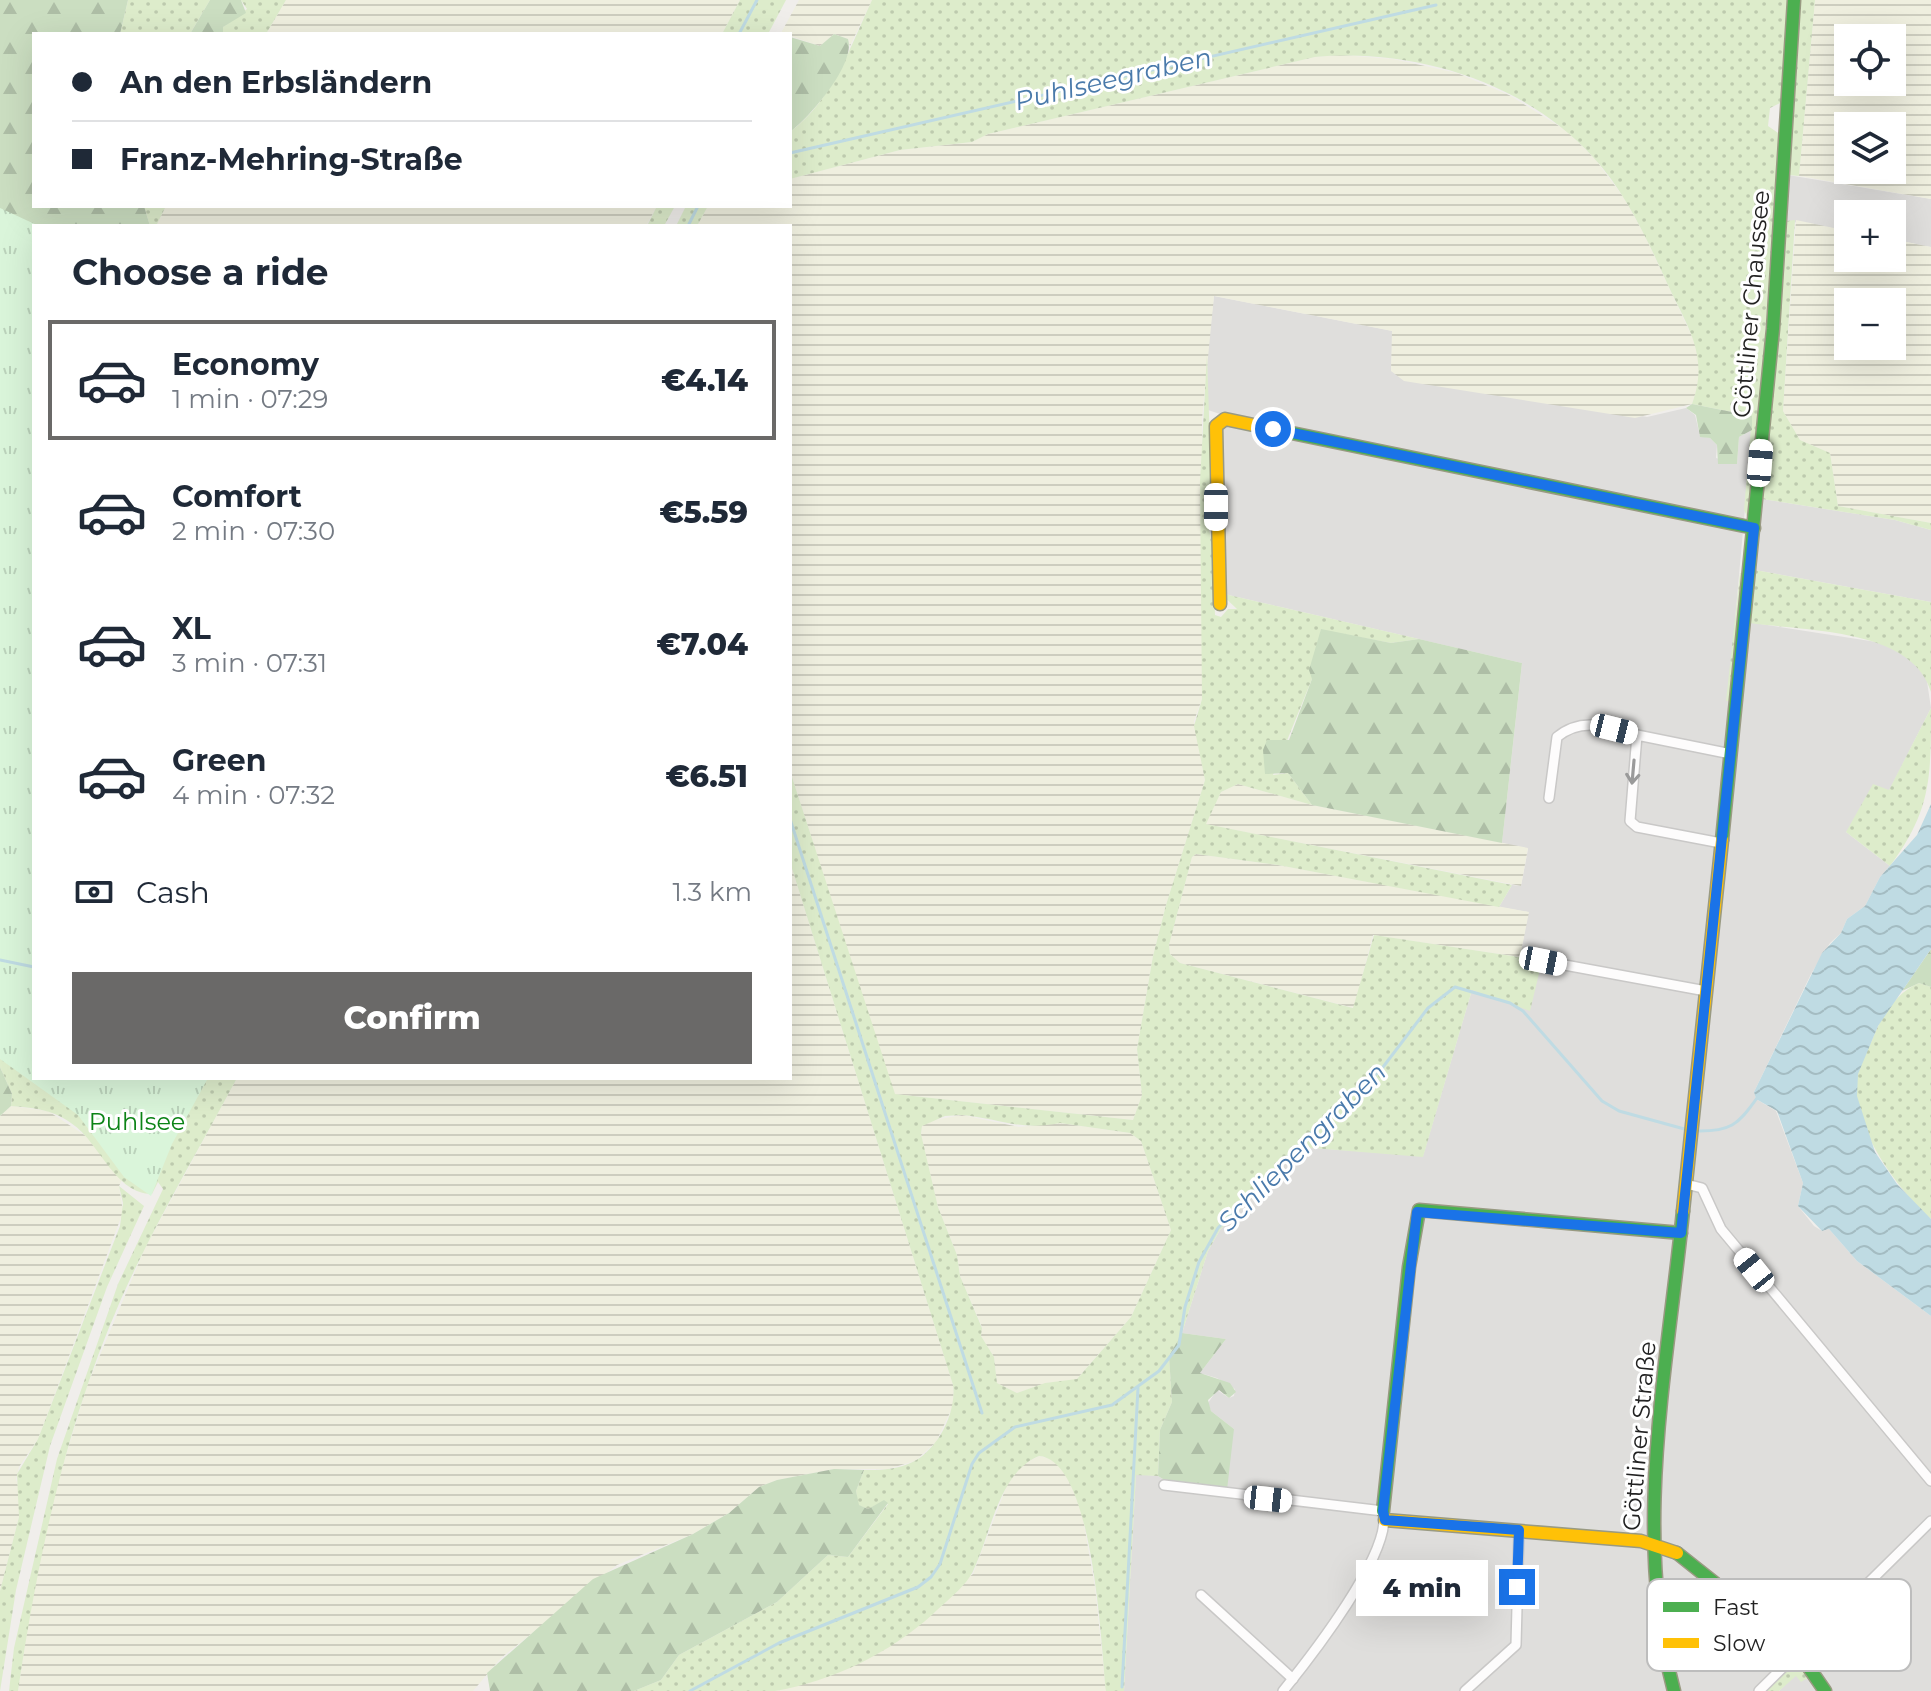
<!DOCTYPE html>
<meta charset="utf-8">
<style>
body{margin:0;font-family:Montserrat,sans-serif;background:#f6f6f7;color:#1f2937;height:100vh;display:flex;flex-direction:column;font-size:30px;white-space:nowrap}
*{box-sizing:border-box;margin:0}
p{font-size:26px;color:#747a83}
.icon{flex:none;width:44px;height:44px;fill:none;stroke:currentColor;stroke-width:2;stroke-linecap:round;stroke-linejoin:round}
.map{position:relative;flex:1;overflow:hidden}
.side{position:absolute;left:32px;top:224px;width:760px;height:856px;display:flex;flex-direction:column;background:#fff;border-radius:0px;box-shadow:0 8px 32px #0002}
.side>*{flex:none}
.banner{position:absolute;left:32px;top:32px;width:760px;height:176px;border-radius:0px;box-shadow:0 8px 32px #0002;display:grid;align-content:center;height:176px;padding:0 40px;background:#fff}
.tools{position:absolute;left:1834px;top:24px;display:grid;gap:16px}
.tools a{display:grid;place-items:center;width:72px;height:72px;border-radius:0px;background:#fff;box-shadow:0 8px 32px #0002;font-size:40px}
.end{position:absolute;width:36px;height:36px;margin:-18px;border:10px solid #1a73e8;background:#fff;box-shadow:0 0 0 4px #fff}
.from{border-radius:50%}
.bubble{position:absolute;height:56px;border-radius:0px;background:#fff;box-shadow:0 8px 32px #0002;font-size:26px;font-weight:800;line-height:56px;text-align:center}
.car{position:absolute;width:24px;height:48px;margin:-24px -12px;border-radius:10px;box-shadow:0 0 6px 2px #0007;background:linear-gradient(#fff 24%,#345 0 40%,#fff 0 76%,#345 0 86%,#fff 0)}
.banner b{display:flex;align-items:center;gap:28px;height:76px;font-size:30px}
.banner b+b{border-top:2px solid #e0e1e3}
.banner i{width:20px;height:20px;background:#1f2937}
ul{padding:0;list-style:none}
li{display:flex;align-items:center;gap:24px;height:120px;margin:0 16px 12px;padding:0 24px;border:4px solid transparent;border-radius:0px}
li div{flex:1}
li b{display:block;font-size:30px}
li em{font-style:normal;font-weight:800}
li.selected{border-color:#6a6968}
li>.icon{width:72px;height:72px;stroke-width:1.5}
h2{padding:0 40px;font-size:36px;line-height:96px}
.pay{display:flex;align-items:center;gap:20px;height:88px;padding:0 40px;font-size:30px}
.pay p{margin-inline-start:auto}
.primary-button{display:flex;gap:16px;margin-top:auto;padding:16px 40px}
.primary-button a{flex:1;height:92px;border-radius:0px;background:#6a6968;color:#fff;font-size:32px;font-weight:800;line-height:92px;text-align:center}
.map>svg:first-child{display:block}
.residential{fill:#dfdedc}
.farmland{fill:url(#farmland-rules);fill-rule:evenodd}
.grass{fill:url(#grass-dots);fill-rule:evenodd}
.forest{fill:url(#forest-firs)}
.park{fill:url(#park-tufts)}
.water{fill:url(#water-waves)}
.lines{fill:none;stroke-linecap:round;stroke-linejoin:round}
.stream{stroke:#bfdbe3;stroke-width:3}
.street-casing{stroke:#c9c8c7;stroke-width:12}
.fast-casing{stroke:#999a82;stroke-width:15}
.slow-casing{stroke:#999a82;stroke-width:15}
.street{stroke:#fdfcfc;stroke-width:9}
.fast{stroke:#4caf50;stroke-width:12}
.slow{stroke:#ffc107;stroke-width:12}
.oneway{stroke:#9a9a9a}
.route{stroke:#1a73e8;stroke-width:10}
.labels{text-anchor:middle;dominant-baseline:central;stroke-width:6;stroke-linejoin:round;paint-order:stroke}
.street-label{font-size:24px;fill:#222;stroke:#fff}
.park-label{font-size:24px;fill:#0c8416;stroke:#fff}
.water-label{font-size:26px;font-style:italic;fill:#4a7aab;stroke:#fff}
.key{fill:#fff;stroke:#bdbdbd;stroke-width:2}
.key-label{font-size:22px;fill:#222}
</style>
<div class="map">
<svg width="1931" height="1691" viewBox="0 0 1931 1691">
<defs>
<pattern id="farmland-rules" width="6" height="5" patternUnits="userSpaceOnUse" patternTransform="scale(2)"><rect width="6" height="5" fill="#efefdf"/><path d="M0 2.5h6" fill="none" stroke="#cdcdbf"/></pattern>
<pattern id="grass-dots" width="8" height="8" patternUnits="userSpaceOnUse" patternTransform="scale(2)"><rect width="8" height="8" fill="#ddeccb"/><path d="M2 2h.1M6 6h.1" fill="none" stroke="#bdcaae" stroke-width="1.8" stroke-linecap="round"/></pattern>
<pattern id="forest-firs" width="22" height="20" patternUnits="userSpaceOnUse" patternTransform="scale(2)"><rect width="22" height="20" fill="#cbdec1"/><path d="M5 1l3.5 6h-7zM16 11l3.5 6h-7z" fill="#aebea6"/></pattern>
<pattern id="park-tufts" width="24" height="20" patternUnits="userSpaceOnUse" patternTransform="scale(2)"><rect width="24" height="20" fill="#daf5da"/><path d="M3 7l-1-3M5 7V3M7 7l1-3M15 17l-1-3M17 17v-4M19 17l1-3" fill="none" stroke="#bbd2bb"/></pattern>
<pattern id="water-waves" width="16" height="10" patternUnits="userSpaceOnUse" patternTransform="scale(2)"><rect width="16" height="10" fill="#bfdbe3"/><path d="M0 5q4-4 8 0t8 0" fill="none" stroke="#a4bcc2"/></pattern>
</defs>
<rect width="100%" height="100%" fill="#f0eeeb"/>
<g class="residential">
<path d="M1788,175L1931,199V247L1892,239V214H1848V231L1787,221Z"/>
<path d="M1214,296L1393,331L1391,371L1647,417L1686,408L1695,415L1700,436L1710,438L1717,445L1716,458L1737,464L1739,437L1752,430L1735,620L1883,643L1905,654L1926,675L1931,708L1889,791L1846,832L1890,866L1880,877L1865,906L1847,919L1841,933L1830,943L1811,974L1754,1092L1756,1099L1776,1111L1803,1183L1798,1206L1814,1226L1822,1231L1829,1229L1857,1261L1931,1316V1691H1779L1805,1665L1765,1691H1124L1136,1474L1158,1476L1171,1484L1234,1429L1211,1411L1208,1403L1217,1390L1229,1398L1234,1396L1235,1389L1217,1378L1200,1373L1226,1339L1182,1333L1208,1251L1220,1230L1300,1147L1423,1156L1472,990L1543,957L1521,953L1528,912L1499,907L1512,885L1521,886L1528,849L1502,843L1522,663L1220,593V414L1208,410L1207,354Z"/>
<path d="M1762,499L1895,520L1931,530V602L1755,570Z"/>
</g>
<g class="farmland">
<path d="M286,0H740L722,34H266Z"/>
<path d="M799,0H872L850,46L848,39L834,34L820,46L781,33Z"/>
<path d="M1815,0H1931V199L1799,176ZM1848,38H1892V82H1848ZM1848,126H1892V170H1848Z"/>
<path d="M1340,55L1393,59L1457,73L1509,95L1567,131L1595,159L1624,198L1644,234L1696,345L1701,363L1700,379L1692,404L1635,418L1404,381L1391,371L1392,331L1214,296L1202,419V699L1194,721L1205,780L1166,905L1153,956L1137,1049L1142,1095L1133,1120L894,1094L790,771V226H697L708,206H790V179L900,150L972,142L988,134L1315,57Z"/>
<path d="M166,206H657L646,226H156Z"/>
<path d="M1796,220L1848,231V258H1892V239L1931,247V523L1838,506L1830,453L1800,440L1783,411ZM1848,302H1892V346H1848Z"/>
<path d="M1238,784L1312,805L1528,848L1521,886L1205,824L1221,792Z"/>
<path d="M1196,854L1278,865L1529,912L1520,957L1373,935L1354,1008L1180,963L1170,954L1169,945L1192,857Z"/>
<path d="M790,862L953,1385L954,1404L936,1442L915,1461L888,1469H834L777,1480L759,1487L729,1513L693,1534L617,1565L501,1658L473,1691H18L33,1591L51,1505L87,1386L145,1248L237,1078H790Z"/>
<path d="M11,1106L48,1111L86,1136L122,1180L119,1186L123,1212L38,1439L19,1467L16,1479L20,1493L19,1517L0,1591V1116Z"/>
<path d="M962,1115L1019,1127L1060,1123L1130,1133L1141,1141L1171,1230L1131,1317L1076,1380L1046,1383L1017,1393L997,1383L994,1357L981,1336L982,1327L960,1276L957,1255L938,1207L921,1135L922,1126L929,1121Z"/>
<path d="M1039,1456L1055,1460L1068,1476L1082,1513L1095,1587L1106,1691H774L839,1672L973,1574L1007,1485L1022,1465Z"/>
</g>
<g class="grass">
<path d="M128,0H210L190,34H120Z"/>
<path d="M241,0H286L266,34H223V27L247,9Z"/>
<path d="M740,0H786L768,34H722Z"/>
<path d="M872,0H1789L1782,102L1770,108L1768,126L1781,135L1751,511L1747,516L1744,510L1752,416L1692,404C1710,355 1687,327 1667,283C1647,239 1626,193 1593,157C1525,82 1414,48 1315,57L988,134L972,142L900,150L790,179V132C833,100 850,47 872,0Z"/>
<path d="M1801,0H1815L1799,176L1788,175Z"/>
<path d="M144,206H166L156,226H150Z"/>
<path d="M657,206H675L664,226H647Z"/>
<path d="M686,206H708L697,226H676Z"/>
<path d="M1795,220L1783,411L1800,440L1830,453L1838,506L1931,523V530L1895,520L1762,499L1787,221Z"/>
<path d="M1207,354L1212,507L1207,519L1212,543L1215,615L1221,617L1228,609H1237L1220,593L1419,639L1391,643L1321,630L1312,679L1273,775L1288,773L1312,805L1238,784L1221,792L1206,824L1512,885L1499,907L1278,865L1196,854L1192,857L1169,945L1170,954L1180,963L1353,1008L1374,935L1519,957L1521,953L1543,957L1530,1011L1472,990L1423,1157L1300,1147L1220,1230L1208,1251L1182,1333L1169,1356L1172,1402L1160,1430L1158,1476L1136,1475L1124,1691H1106C1101,1646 1094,1460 1039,1456C999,1472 991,1533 974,1569C967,1586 946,1601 933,1614C890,1653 833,1681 775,1691C737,1691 674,1691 634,1691L661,1680L679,1655L777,1602L828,1555L848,1557L888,1504L884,1501L868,1509L858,1505L856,1491L864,1470C879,1470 893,1470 908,1464C936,1454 957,1413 953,1385L790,862V771L895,1094L1133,1120L1142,1095L1137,1049L1153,956L1166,905L1205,780L1194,726L1202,699L1200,482ZM962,1115C1002,1119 1019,1131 1060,1123L1130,1133L1141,1141L1171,1230L1131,1317L1077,1379L1045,1383L1017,1393L997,1383L994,1357L981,1336L982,1328L960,1276L957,1255L938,1207L921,1134L922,1126L945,1116Z"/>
<path d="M1755,570L1931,602V692C1913,628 1805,631 1750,623Z"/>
<path d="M1740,573L1744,578L1730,701H1726Z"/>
<path d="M0,640L34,1078H237C198,1151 155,1223 121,1299C66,1424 38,1556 18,1691H9L14,1648L57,1459L118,1284L163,1189L158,1182L152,1194C116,1194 100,1145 75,1126C56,1110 35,1108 11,1106L12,1094L0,1067Z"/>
<path d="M1931,708C1931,780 1931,810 1890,866L1846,832L1873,784L1889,790Z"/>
<path d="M1919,983L1931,987V1219C1897,1189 1847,1122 1858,1073C1861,1060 1870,1046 1875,1033C1884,1012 1898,992 1919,983Z"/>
<path d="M119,1186L144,1206L107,1287L50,1446L16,1590L0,1691V1591L19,1517L17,1474L38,1439L120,1226L123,1203Z"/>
<path d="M1796,1662L1805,1665L1811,1676L1801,1682L1796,1676L1779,1691H1765Z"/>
</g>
<g class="forest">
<path d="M0,0H128L120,34H34V206H144L150,226H37L0,209Z"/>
<path d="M210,0H241L246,13L223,27V34H190Z"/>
<path d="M834,34L848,39C856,64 810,117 790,132V37L820,46Z"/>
<path d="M1692,404L1752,416V430L1739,437L1737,464H1718L1717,445L1710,438L1700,437L1696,415L1686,408Z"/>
<path d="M1321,629L1391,643L1419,639L1522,663L1502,843L1312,805L1288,773L1265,774L1263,750L1267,740H1289L1312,679L1309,670Z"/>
<path d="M1931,949V987L1919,983L1902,991Z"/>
<path d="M0,1067L12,1094L11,1106L0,1116Z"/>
<path d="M1182,1333L1226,1339L1200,1373L1230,1383L1236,1392L1229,1398L1219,1390L1208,1400L1211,1411L1234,1429L1227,1490L1171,1484L1158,1476L1160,1430L1172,1402L1169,1356Z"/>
<path d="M834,1469L864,1470L856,1491L859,1505L868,1509L884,1500L888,1503L848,1557L828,1555L777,1602L679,1655L661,1680L634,1691H490L487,1673L593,1579L693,1534L729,1513L759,1487L777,1480Z"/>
</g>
<path class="park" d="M0,208L39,226H34V1078H208L172,1144L151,1196L124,1177L78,1115L0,1059Z"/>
<path class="water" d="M1931,804V949L1878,1026L1858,1074L1857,1096L1875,1152L1897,1184L1931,1219V1316L1857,1261L1829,1229L1822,1231L1798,1206L1803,1183L1777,1111L1756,1099L1754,1092L1822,953L1841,933L1847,919L1865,906L1880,877L1917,835Z"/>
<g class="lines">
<g class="stream">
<path d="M739,34L757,0"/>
<path d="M790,153L1436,5"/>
<path d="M688,226L698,206"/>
<path d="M790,819L982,1413"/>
<path d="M0,960L34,967"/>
<path d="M1695,1131C1730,1132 1738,1125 1757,1098"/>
<path d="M1122,1687L1138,1388"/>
<path d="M690,1691L779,1643L918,1587L931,1577L940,1564L972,1464L979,1453L1015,1427L1112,1405L1159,1371L1179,1345L1185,1307L1199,1262L1218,1228L1345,1098L1380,1071L1428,1008L1455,987L1510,1003L1523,1011L1602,1101L1619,1111L1688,1130"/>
</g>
<defs>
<g id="street">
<path d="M1549,798L1557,737C1582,716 1608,727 1637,735"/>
<path d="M1721,843L1637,827L1630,821L1637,735L1731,754"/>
<path d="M1543,961L1706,991"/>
<path d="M1686,1184L1702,1188L1721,1229L1931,1481"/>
<path d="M1164,1485L1383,1511C1394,1551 1309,1659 1283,1691"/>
<path d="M1201,1595L1293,1679"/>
<path d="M1465,1691L1516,1645L1519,1530"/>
<path d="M1759,1691L1931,1521"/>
</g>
<g id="fast">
<path d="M1277,430L1754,528"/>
<path d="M1722,840L1773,329L1794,0"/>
<path d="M1383,1511L1409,1267L1419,1210L1681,1233"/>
<path d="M1677,1553L1794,1646L1825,1691"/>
<path d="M1674,1691C1632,1534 1667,1369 1683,1211"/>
</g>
<g id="slow">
<path d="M1220,604L1216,426L1225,419L1277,430"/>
<path d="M1683,1211L1722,840"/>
<path d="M1385,1520L1641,1541L1677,1553"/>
</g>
</defs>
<use href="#street" class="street-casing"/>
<use href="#fast" class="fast-casing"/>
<use href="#slow" class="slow-casing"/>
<use href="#street" class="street"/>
<use href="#fast" class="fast"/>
<use href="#slow" class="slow"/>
</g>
<defs><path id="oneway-shaft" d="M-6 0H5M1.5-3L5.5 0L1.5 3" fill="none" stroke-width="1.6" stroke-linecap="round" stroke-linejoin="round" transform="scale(2)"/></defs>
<use class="oneway" href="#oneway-shaft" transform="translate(1633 772) rotate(95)"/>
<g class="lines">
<path class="route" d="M1273,429L1754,528L1681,1233L1417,1212L1383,1511L1385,1520L1519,1530L1517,1587"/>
</g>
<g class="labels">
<g class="street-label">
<text transform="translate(1751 304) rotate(-85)">Göttliner Chaussee</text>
<text transform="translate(1639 1436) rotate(-85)">Göttliner Straße</text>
</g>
<g class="park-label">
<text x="137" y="1121">Puhlsee</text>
</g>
<g class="water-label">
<text transform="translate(1113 79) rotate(-13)">Puhlseegraben</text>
<text transform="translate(1302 1147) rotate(-45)">Schliepengraben</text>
</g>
</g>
<rect x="1647" y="1579" width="264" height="92" rx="12" class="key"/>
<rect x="1663" y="1602" width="36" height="10" fill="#4caf50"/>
<rect x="1663" y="1638" width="36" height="10" fill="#ffc107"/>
<g class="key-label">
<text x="1713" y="1615">Fast</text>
<text x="1713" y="1651">Slow</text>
</g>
</svg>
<div class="tools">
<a><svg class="icon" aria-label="locate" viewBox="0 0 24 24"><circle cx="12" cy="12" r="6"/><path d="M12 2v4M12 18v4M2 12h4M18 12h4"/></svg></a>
<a><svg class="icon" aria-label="layers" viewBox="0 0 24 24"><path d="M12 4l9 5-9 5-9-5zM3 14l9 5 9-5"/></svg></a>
<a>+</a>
<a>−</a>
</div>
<i class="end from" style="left:1273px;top:429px"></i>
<i class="end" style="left:1517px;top:1587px"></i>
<div class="bubble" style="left:1356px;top:1560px;width:132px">4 min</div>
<i class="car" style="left:1760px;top:463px;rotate:5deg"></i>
<i class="car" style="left:1216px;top:507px;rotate:180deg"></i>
<i class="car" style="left:1614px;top:729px;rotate:104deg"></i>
<i class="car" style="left:1543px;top:961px;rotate:101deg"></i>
<i class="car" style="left:1754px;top:1270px;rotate:321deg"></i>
<i class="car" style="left:1268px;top:1499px;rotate:96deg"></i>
<div class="banner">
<b><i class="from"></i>An den Erbsländern</b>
<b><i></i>Franz-Mehring-Straße</b>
</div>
<section class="side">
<h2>Choose a ride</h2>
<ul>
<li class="selected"><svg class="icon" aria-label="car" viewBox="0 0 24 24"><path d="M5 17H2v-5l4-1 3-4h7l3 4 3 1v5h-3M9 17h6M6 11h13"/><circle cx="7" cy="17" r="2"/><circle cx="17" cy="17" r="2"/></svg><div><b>Economy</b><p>1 min · 07:29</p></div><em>€4.14</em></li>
<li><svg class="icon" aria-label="car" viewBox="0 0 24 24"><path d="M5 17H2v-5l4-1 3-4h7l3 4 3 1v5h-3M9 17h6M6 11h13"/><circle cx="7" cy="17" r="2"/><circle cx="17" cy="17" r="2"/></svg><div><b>Comfort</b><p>2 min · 07:30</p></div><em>€5.59</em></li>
<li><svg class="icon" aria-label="car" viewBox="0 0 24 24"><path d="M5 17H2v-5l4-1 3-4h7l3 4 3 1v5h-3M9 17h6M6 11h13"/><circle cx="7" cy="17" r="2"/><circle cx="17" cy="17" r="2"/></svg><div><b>XL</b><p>3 min · 07:31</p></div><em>€7.04</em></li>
<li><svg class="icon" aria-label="car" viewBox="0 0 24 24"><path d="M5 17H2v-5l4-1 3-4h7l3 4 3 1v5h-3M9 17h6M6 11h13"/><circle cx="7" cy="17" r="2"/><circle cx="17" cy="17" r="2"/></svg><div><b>Green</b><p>4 min · 07:32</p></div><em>€6.51</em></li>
</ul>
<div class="pay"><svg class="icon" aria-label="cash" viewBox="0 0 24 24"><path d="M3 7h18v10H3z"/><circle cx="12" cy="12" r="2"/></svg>Cash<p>1.3 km</p></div>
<div class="primary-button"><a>Confirm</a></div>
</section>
</div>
